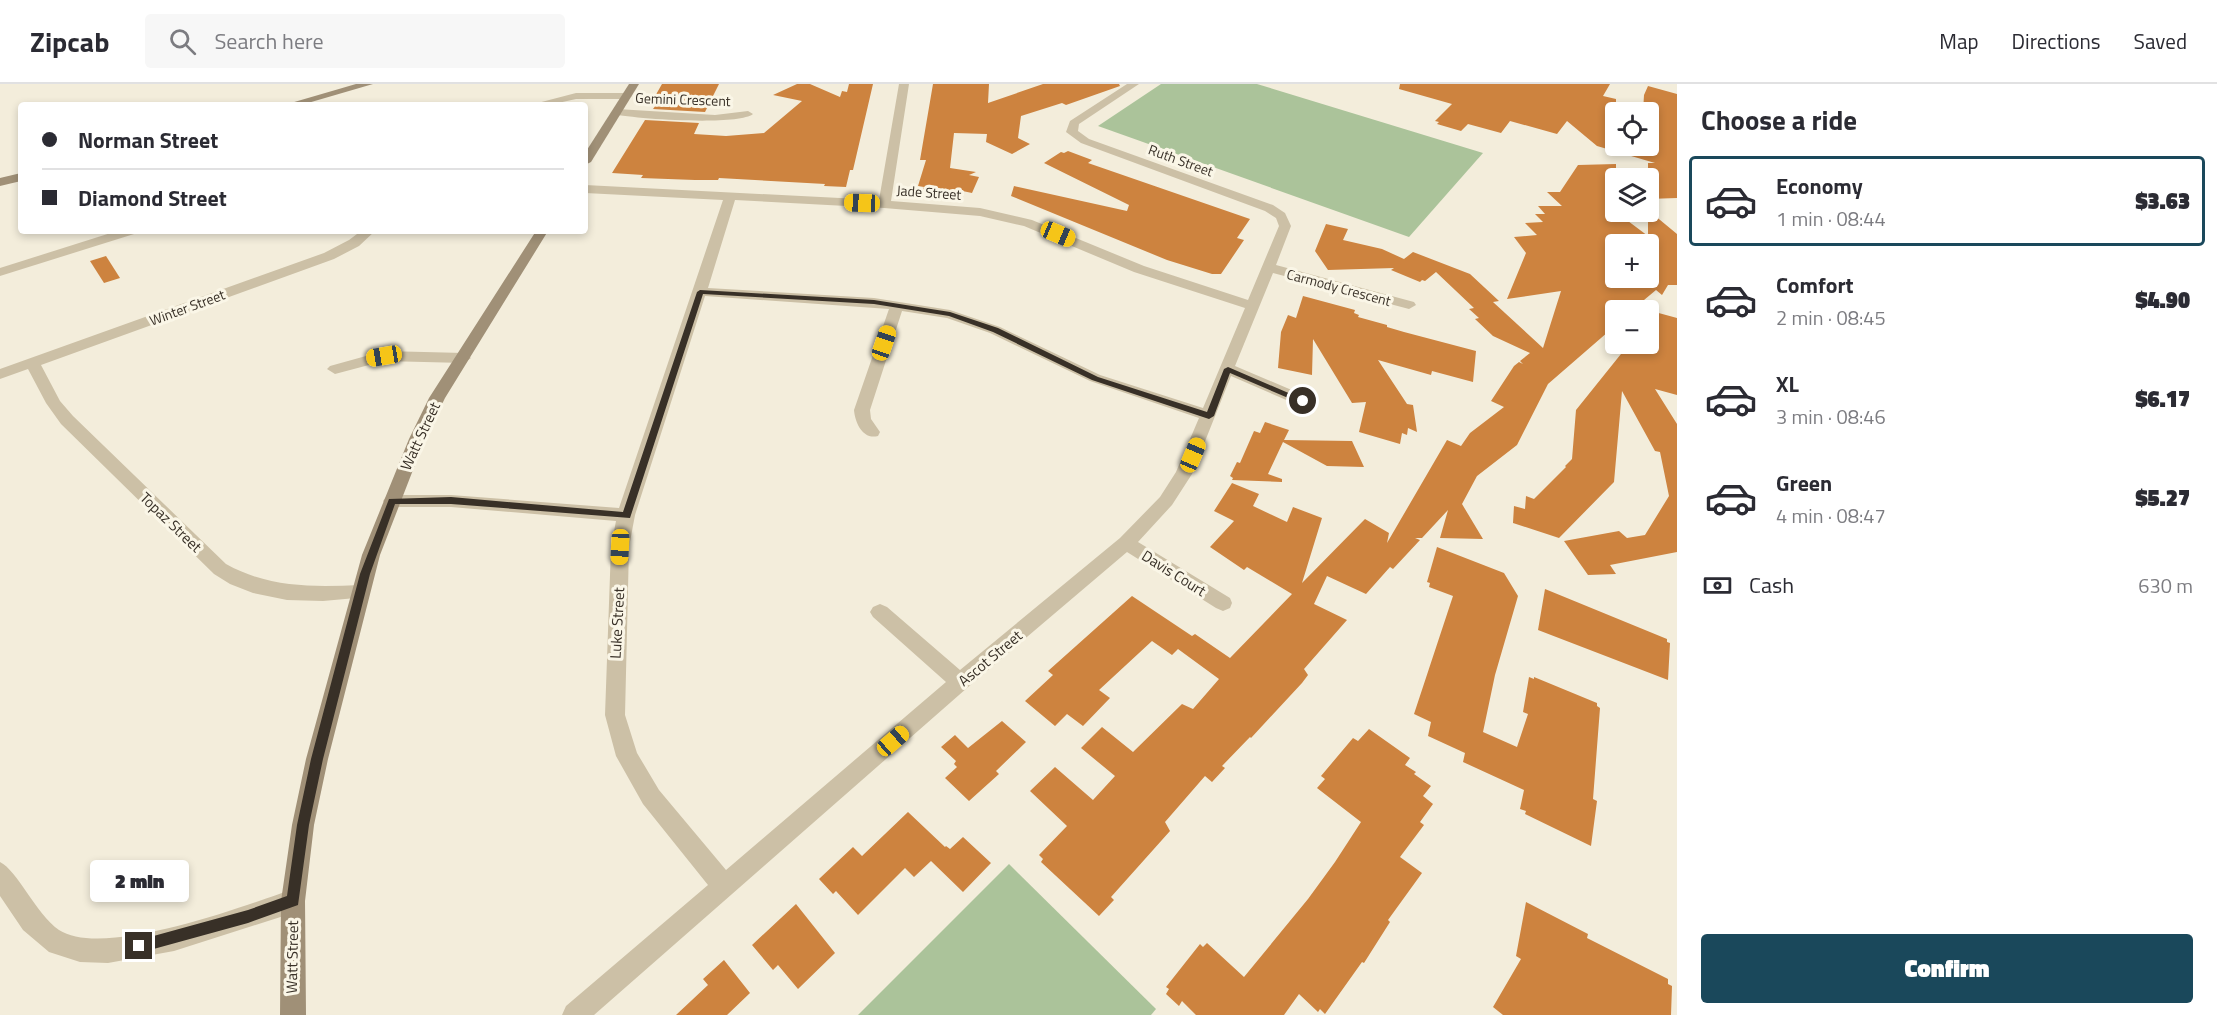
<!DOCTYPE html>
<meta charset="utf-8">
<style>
body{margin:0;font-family:"Titillium Web",sans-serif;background:#f7f7f7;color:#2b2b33;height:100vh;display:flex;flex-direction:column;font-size:22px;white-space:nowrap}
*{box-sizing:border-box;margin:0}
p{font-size:20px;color:#7c7c81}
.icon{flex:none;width:33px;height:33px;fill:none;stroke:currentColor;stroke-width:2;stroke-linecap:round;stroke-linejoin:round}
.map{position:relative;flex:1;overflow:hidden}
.sheet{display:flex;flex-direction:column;background:#fff;width:540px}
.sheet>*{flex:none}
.hud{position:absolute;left:18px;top:18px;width:570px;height:132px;border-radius:6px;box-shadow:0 3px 9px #0003;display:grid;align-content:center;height:132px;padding:0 24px;background:#fff}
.buttons{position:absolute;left:1605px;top:18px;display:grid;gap:12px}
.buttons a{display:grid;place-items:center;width:54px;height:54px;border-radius:6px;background:#fff;box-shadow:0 3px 9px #0003;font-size:30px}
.end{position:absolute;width:27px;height:27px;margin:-14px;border:8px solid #383027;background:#fff;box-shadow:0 0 0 3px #fff}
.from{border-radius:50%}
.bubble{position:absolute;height:42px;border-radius:6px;background:#fff;box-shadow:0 3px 9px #0003;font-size:20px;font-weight:800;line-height:42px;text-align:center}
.car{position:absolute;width:18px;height:36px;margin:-18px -9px;border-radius:8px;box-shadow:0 0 4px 2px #0007;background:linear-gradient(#f5c518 24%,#345 0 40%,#f5c518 0 76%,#345 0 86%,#f5c518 0)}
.hud b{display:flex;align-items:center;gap:21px;height:57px;font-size:22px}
.hud b+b{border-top:2px solid #e1e1e2}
.hud i{width:15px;height:15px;background:#2b2b33}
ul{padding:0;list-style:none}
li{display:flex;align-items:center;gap:18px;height:90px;margin:0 12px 9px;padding:0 12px;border:3px solid transparent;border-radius:6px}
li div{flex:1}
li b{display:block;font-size:22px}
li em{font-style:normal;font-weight:800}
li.current{border-color:#1a485b}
li>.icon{width:54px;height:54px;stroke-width:1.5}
h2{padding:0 24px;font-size:27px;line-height:72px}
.pay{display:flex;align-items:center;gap:15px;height:66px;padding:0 24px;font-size:22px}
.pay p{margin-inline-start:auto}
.button{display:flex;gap:12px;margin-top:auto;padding:12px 24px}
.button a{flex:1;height:69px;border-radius:6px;background:#1a485b;color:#fff;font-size:24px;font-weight:800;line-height:69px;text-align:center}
header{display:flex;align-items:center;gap:36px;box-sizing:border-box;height:84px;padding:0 30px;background:#fff;border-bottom:2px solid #e1e1e2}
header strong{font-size:28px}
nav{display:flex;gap:33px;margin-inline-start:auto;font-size:21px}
.search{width:420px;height:54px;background:#f7f7f7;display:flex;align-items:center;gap:15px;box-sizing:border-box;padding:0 21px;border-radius:6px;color:#7c7c81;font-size:22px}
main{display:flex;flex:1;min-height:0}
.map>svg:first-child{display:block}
.green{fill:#abc39a}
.building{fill:#cd833f;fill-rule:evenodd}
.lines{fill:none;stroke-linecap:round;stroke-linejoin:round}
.street{fill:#ccc0a6;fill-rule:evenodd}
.secondary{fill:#a09077;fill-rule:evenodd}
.route{fill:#383027}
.labels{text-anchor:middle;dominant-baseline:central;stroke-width:6;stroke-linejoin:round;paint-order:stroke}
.far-street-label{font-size:14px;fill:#383027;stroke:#faf6e7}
.street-label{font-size:15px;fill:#383027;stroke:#faf6e7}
</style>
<header>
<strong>Zipcab</strong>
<div class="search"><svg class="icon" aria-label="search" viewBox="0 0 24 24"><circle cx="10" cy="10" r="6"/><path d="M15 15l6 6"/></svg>Search here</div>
<nav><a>Map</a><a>Directions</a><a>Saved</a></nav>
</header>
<main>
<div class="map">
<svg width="1677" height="931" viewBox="0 0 1677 931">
<rect width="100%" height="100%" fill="#f3eddb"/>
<g class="green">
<path d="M1161,0H1257L1483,69L1409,153L1098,42Z"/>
<path d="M1009,780L1156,925L1151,931H858Z"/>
</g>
<g class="building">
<path d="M662,0H719L705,28L653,25L656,21H650Z"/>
<path d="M797,0H810L840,13L842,7L847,8L849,0H873L853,86H850L846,103L824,102L825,100L719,94L718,96H695L641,94L643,91L612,89L645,36L699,39L694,50L726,52L764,49L802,17L773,11Z"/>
<path d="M933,0H989L988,19L1043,0H1119L1120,2L1066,21L1062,19L1021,32L1018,54L1030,60L1012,70L986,58L987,50L954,49L950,84L976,88L969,91L979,93L972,109L953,105L952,110L922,107L924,103L918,102L926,76H920Z"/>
<path d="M1400,0H1610L1603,12L1616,15V63L1648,62V28H1643L1644,11L1648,2L1677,10V114L1648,115V79H1655L1597,62L1567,37L1557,50L1510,37L1501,49L1468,40L1461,47L1437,40L1439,38L1435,37L1452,20L1399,5Z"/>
<path d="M1068,67L1092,76L1088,79L1250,135L1237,154L1244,156L1221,190H1212L1167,176L1011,112L1014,102L1127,127L1129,121L1044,79L1061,68L1064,69Z"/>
<path d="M1616,80V128L1648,152V126L1677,150V201H1668L1662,211L1656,206L1632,226H1616V241L1548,300L1517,361L1477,392L1462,420L1483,455L1440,454L1448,426L1422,454H1415L1420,456L1393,485L1390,483L1366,510L1327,492L1314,520L1347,536L1304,585L1308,591L1302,599L1251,654L1250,653L1222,682L1225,684L1212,698L1205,692L1165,738L1170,747L1111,813L1114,816L1099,832L1041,778L1043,775L1039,771L1067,742L1030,707L1055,683L1093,716L1115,692L1081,664L1102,643L1133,668L1182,620L1193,625L1219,595L1178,565L1172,571L1152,557L1099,606L1110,614L1083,642L1067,630L1055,642L1025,617L1053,591L1048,587L1132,512L1192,552L1195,550L1230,574L1292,510L1247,483L1244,486L1210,463L1234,437L1214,427L1232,399L1259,410L1253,422L1287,438L1293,423L1322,434L1302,499L1365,435L1389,449L1387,459L1447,356L1461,362L1470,349L1504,323L1491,317L1514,282L1519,278L1523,280L1520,277L1530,269L1493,252L1475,235L1479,234L1469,225L1474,224L1436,188L1425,197L1422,196L1420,198L1391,186L1394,184L1328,186L1315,167L1326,140L1348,145L1343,156L1382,165L1404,175L1413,168L1470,190L1499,217L1493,218L1543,264L1561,207L1507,215L1526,169L1514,153L1537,151L1525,139L1543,138L1535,130H1545L1538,122H1562L1547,108H1560L1578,81ZM1616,160H1648V194H1616Z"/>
<path d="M106,172L120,194L104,199L90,177Z"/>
<path d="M1303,212L1355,226L1354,229L1359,231L1358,233L1387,241V243L1404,248L1476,267L1473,298L1432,287L1431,291L1378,276L1407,320L1413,321L1417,348L1408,344L1407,351L1402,349L1400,360L1359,348L1366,318L1352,319L1313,255L1312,291L1278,284L1281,248L1288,231L1296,234Z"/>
<path d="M1655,228L1677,234V311L1655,305L1677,340V468L1610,481L1616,490L1588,491L1564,457L1619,447L1627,454L1645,451L1669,412L1660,368L1655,367L1622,307L1614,398L1559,454L1513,439L1514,422L1525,425L1526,412L1534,415L1566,383L1565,382L1572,375L1576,326L1629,260H1648V236Z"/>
<path d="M1265,338L1289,346L1284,356L1352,357L1364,383L1327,382L1283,358L1268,390L1282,395V398L1232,396L1233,394L1230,392L1237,378L1240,379L1254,347L1260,349Z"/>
<path d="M1437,463L1504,489L1518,512L1495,591L1483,648L1517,663L1528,630L1523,628L1529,593L1534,595V593L1597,619V622L1600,624L1593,715L1597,717L1591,762L1525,730L1526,727L1520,725L1524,706L1463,678L1465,669L1428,652L1431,638L1414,630L1453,512L1429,503L1430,499L1427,498Z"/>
<path d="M1545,505L1667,555V558L1670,559L1668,596L1538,546Z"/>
<path d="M1002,637L1026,658L996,687L999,690L969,717L945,694L957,683L954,680L956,677L941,663L955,651L968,664Z"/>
<path d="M1369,645L1410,674L1405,681L1416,688L1414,690L1431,702L1423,712L1433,720L1420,738L1424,741L1400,773L1422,789L1388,836L1390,838L1364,879L1362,878L1325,930L1320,925L1318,928L1299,910L1284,931H1196L1182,917L1179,922L1166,910L1169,905L1166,903L1200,860L1203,863L1207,859L1244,893L1308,815L1335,778L1361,738L1317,704L1325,695L1321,692L1353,654L1358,657Z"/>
<path d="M908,728L945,763L946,762L950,765L963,753L991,779L963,808L931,777L914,793L905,784L858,831L836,807L833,810L819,795L853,763L862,772Z"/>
<path d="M1526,818L1588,850L1587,854L1668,895V900L1672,902L1671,931H1503L1493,923L1521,875L1516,872Z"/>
<path d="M796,820L835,869L798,905L778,881L773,886L752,861Z"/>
<path d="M724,876L750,909L727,931H676L708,901L703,895Z"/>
</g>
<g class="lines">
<g class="street">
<path d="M899,0H909L891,117L980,124L1032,136L1144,182L1248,216L1279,142L1276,134L1265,127L1081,59L1066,48L1070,37L1127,0H1139L1079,40L1078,47L1089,55L1273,121L1285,129L1291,142L1276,181L1414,218L1416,221L1409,225L1273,189L1235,282L1308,313L1311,317L1303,322L1298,321L1231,292L1192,390L1172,421L1138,458L1230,514L1232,519L1230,524L1223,527L1216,524L1127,468L967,604L594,931H562L566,922L708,801L643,720L616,672L605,631L611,463L616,437L451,423H392L386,421L383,417L386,413L392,411H451L619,424L723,116L585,109V101L879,116ZM735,116L884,124L980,132L1024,142L1134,188L1245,224L1203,324L1100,291L1000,243L950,226L874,214L708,204ZM705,212L889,225L854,326C855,339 863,356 878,352L880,348L871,335L870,326L902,227L947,234L990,249L1090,297L1199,334L1176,388L1160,413L1120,454L960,586L887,523L880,520L873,523L870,528L873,533L946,598L726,786L659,706L637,669L625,631L629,463L635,431Z"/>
<path d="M576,9H627L632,12L627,15H576L549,21H530Z"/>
<path d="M617,25L715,31L748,27L753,30C738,42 635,35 613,30V26Z"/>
<path d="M117,147H136L134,150L0,192V184Z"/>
<path d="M361,147H375L359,162L334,175L41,281L60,317L73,332L226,480C269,504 313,503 360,501L367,503L369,508L367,513L323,517L287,516L253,509L230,500L214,490L61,340L46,319L28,285L0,295V285L324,169L349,156Z"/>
<path d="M384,267L464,269L471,274L464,279L384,277L335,290L327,285L330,282Z"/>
<path d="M0,778C17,786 36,830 59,846C103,875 245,822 293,805L301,809L305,817L301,825L293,829L174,867L108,879L80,878L49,868L23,846L0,812Z"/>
</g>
<g class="secondary">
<path d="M356,0H373L301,21H284Z"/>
<path d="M629,0H639L591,78L585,81V69Z"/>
<path d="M21,89V97L0,102V94Z"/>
<path d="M536,147H548L445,314L425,355L380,471L328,675L314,741L305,817L306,931H280L281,817L292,741L306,675L362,471L409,355L429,314Z"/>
</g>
</g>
<path class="route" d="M700,206L874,216L950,228L998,244L1098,293L1207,328L1224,285L1228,283L1307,317L1300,319L1230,289L1214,332L1209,335L1092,296L993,248L949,232L874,220L703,210L630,434L451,420H395L370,490L323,675L309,741L298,821L248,839L139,869L134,867L132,862L134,858L139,856L248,826L287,812L297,741L311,675L360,490L389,415L451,413L623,428L697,208Z"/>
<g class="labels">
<g class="far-street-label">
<text transform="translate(683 15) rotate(2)">Gemini Crescent</text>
<text transform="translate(1181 76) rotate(20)">Ruth Street</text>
<text transform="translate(929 108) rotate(4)">Jade Street</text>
<text transform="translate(1339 203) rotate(15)">Carmody Crescent</text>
<text transform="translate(187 223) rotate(-20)">Winter Street</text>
</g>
<g class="street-label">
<text transform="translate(420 352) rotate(-65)">Watt Street</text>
<text transform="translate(171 438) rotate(44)">Topaz Street</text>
<text transform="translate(1174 489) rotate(32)">Davis Court</text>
<text transform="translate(617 539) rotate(-87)">Luke Street</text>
<text transform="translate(990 574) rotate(-40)">Ascot Street</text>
<text transform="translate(292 873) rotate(-89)">Watt Street</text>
</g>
</g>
</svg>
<div class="buttons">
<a><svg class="icon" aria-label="locate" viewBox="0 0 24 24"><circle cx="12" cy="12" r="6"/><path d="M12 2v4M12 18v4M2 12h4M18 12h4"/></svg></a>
<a><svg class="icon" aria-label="layers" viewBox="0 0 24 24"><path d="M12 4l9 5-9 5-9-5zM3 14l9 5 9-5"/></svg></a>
<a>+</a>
<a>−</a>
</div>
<i class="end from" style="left:1303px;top:317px"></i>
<i class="end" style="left:139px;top:862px"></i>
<div class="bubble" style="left:90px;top:776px;width:99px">2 min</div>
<i class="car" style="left:862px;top:119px;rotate:272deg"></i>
<i class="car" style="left:1058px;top:150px;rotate:113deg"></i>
<i class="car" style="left:884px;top:259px;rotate:19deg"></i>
<i class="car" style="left:384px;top:272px;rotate:260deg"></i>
<i class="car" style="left:1193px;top:371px;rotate:23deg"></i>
<i class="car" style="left:620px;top:463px;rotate:183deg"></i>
<i class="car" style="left:893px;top:657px;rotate:49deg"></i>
<div class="hud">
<b><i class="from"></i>Norman Street</b>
<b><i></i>Diamond Street</b>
</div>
</div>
<section class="sheet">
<h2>Choose a ride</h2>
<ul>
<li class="current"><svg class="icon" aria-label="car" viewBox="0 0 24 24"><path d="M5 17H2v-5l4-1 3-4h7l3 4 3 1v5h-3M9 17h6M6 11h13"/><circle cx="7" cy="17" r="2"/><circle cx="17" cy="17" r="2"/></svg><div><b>Economy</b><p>1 min · 08:44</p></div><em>$3.63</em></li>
<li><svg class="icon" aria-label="car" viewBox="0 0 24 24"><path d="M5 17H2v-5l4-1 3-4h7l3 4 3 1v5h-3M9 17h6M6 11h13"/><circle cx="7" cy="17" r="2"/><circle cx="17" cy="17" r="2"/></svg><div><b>Comfort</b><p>2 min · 08:45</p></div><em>$4.90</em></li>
<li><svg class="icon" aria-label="car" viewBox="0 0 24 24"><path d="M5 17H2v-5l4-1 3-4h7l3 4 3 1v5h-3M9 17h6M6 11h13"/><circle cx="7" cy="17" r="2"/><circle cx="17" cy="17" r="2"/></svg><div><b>XL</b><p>3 min · 08:46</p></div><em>$6.17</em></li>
<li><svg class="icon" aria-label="car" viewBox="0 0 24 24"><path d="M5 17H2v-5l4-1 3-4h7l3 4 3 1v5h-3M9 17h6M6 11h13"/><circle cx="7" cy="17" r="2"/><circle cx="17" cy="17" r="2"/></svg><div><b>Green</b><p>4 min · 08:47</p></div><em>$5.27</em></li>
</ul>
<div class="pay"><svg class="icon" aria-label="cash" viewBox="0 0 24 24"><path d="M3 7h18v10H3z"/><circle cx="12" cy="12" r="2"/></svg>Cash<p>630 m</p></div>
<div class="button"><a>Confirm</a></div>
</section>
</main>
